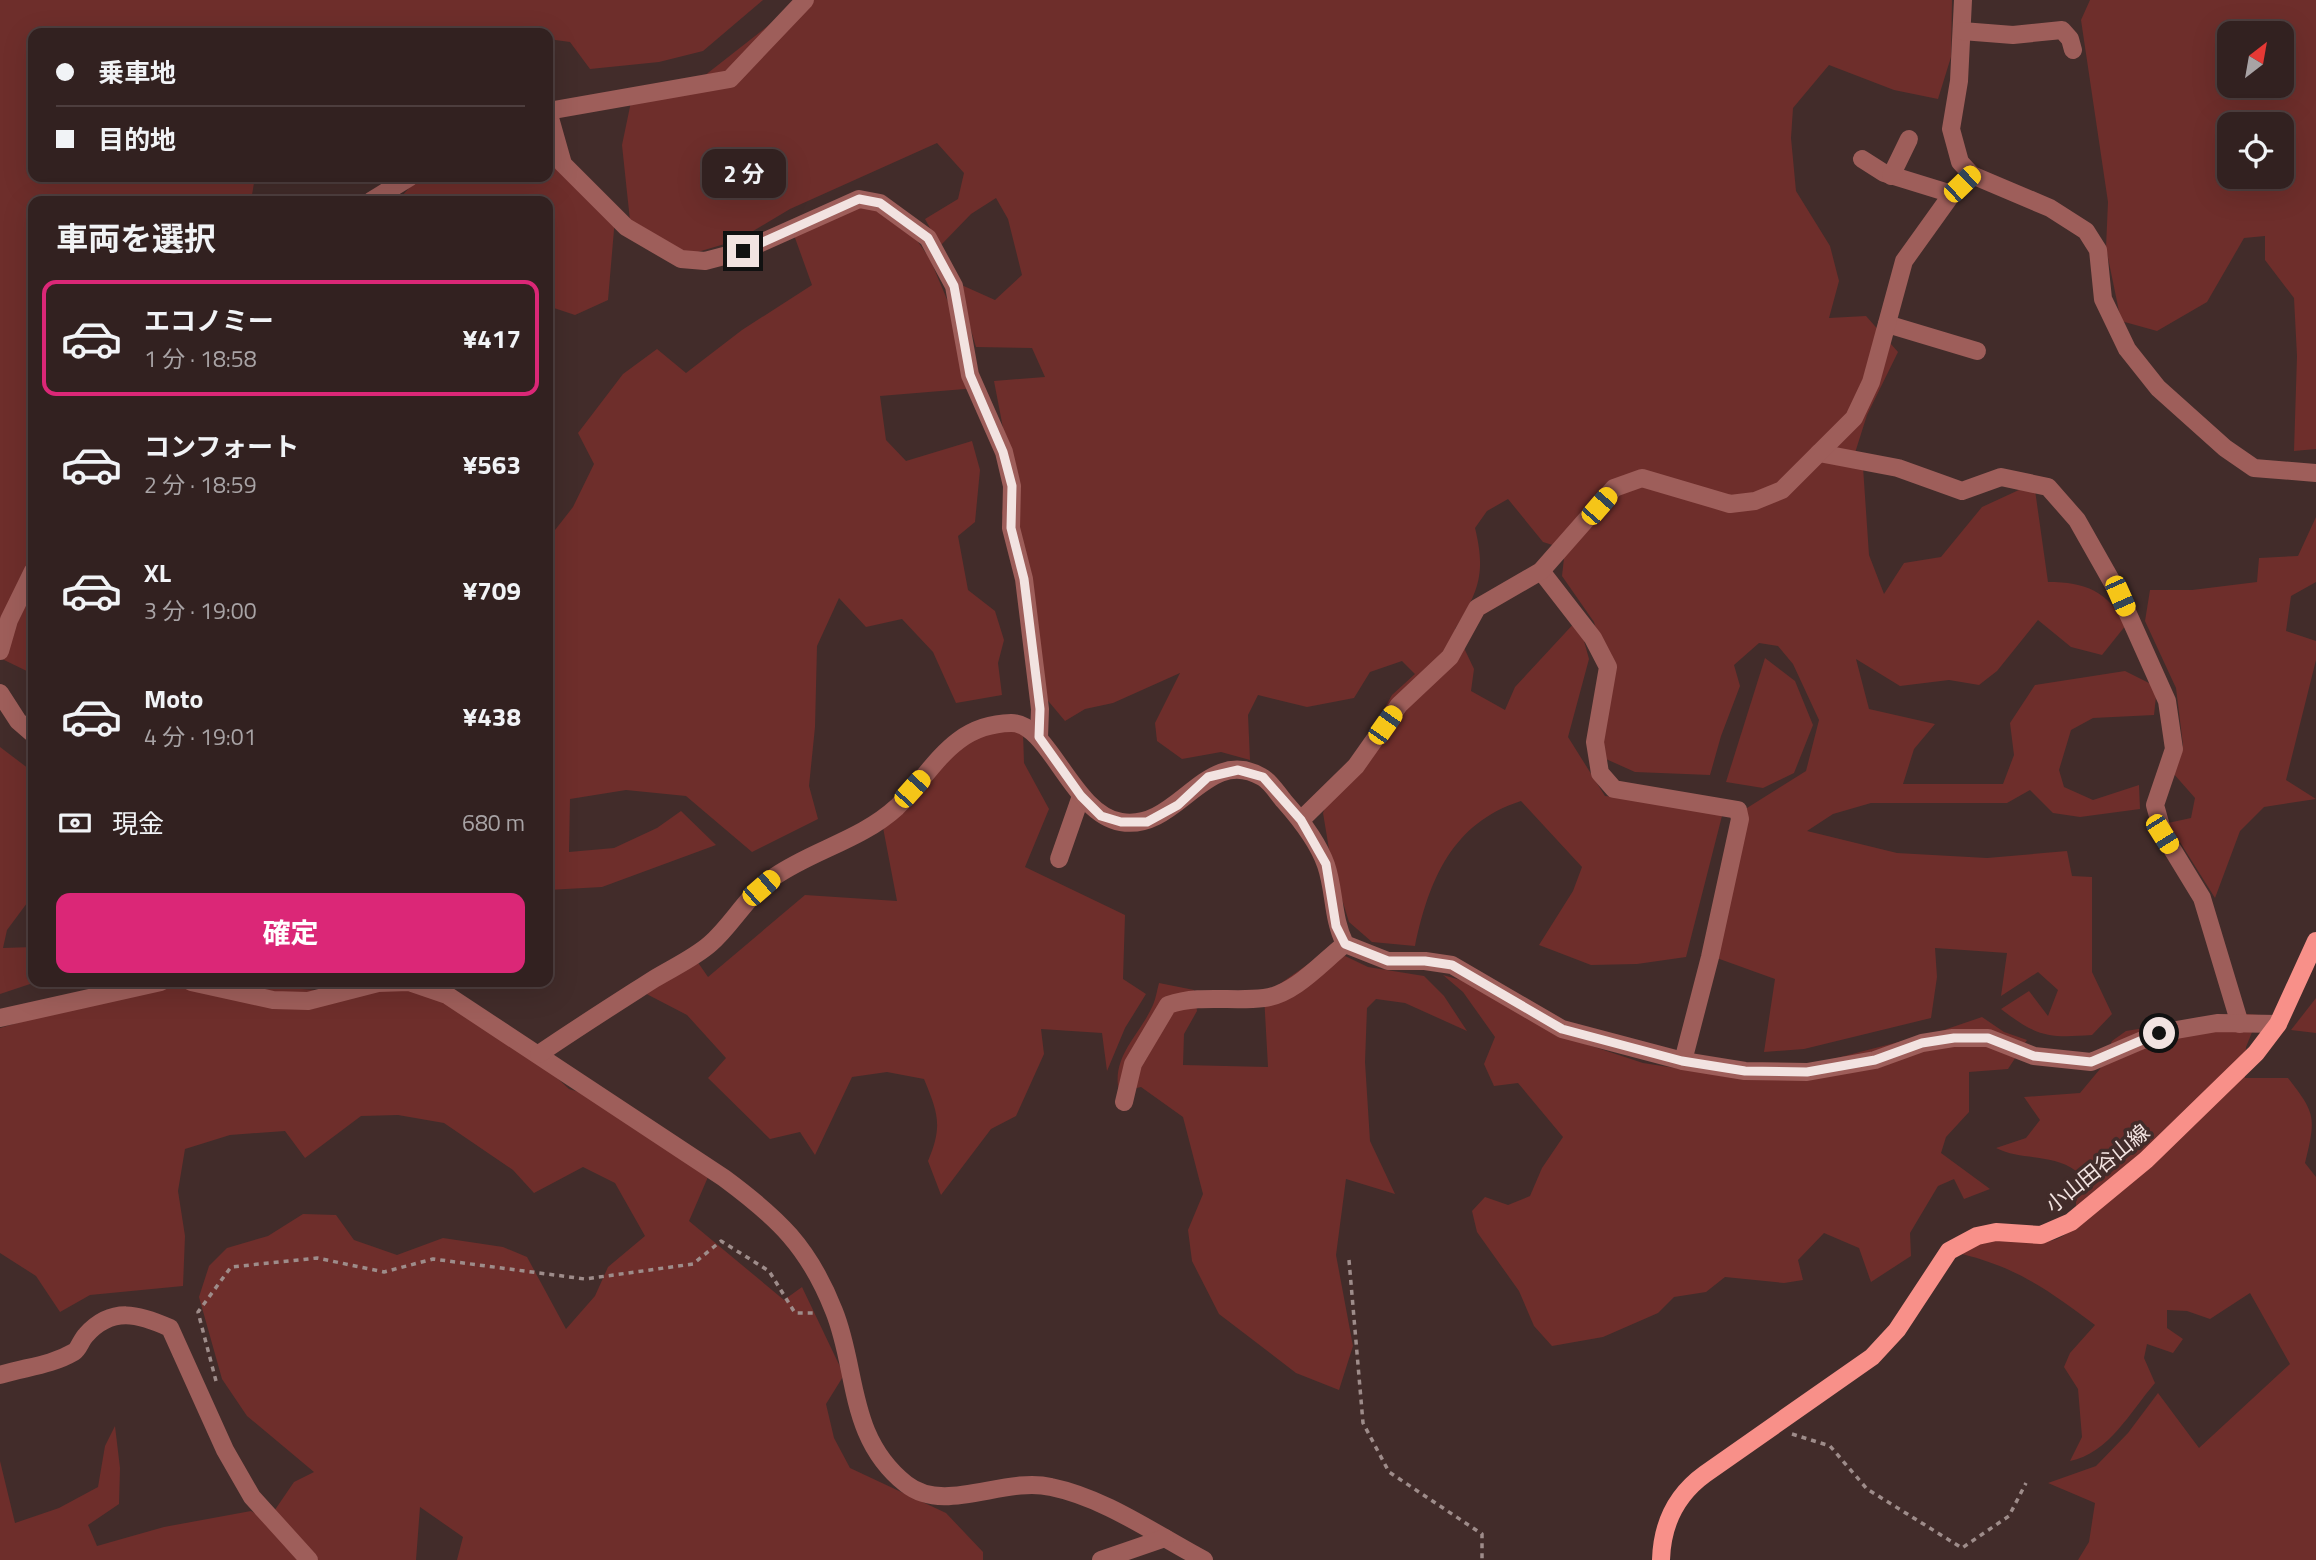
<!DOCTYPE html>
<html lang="ja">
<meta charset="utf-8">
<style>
body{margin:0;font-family:"Titillium Web","Noto Sans JP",sans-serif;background:#3d2e2d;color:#f1f3f6;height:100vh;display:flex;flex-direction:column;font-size:26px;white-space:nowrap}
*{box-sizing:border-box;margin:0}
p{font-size:23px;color:#a8a3a5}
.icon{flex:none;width:38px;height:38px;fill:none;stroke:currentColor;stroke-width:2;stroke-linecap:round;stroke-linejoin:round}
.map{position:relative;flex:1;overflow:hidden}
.drawer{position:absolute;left:28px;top:196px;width:525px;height:791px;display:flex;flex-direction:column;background:#322120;border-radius:14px;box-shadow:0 7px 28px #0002,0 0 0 2px #4d3e3e}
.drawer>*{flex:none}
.top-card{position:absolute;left:28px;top:28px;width:525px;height:154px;border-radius:14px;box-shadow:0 7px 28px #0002,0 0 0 2px #4d3e3e;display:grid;align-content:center;height:154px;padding:0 28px;background:#322120}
.needle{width:46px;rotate:31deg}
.tools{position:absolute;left:2217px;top:21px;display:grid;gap:14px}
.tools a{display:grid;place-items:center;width:77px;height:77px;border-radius:14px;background:#322120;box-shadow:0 7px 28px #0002,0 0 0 2px #4d3e3e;font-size:35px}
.end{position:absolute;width:32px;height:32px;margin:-16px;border:9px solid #f2e3e1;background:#111;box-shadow:0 0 0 4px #111}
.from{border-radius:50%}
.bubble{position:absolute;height:49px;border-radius:14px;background:#322120;box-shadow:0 7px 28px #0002,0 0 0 2px #4d3e3e;font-size:23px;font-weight:700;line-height:49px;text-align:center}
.car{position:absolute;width:21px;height:42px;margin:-21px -10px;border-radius:9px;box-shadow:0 0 5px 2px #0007;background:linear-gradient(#f5c518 24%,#345 0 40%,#f5c518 0 76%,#345 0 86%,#f5c518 0)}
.top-card b{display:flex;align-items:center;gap:24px;height:66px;font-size:26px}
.top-card b+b{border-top:2px solid #4d3e3e}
.top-card i{width:18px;height:18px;background:#f1f3f6}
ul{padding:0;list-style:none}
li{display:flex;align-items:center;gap:21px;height:116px;margin:0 14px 10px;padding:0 14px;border:4px solid transparent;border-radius:14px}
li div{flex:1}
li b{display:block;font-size:26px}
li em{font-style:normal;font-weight:700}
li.on{border-color:#db2777}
li>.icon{width:63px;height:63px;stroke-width:1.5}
h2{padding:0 28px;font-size:32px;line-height:84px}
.pay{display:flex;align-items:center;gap:18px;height:77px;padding:0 28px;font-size:26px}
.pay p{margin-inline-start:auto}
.cta{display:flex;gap:14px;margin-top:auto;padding:14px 28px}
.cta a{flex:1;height:80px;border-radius:14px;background:#db2777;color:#fff;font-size:28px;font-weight:700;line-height:80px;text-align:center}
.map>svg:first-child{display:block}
.green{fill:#6e2e2b;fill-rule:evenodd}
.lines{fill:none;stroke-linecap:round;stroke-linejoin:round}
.path{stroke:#9e8c8a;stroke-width:3.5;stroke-dasharray:5 5;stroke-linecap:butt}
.minor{stroke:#9e5e5a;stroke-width:18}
.major{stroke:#f89089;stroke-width:18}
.route{stroke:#f2e3e1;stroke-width:9}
.labels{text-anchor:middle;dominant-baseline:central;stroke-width:7;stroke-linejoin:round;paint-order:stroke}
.street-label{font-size:21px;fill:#f2e3e1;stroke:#422c2a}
</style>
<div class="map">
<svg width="2316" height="1560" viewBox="0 0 2316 1560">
<rect width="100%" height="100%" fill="#422c2a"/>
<g class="green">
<path d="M0,0H763L703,51L659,62L590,69L570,42L548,39V33H33V177H255L251,201H33V674L0,658Z"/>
<path d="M801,0H1952L1951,57L1938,99L1894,90L1829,65L1793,108L1791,138L1796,191L1830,246L1839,281L1829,318L1866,316L1898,352L1867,415L1854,456L1863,467L1869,555L1884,594L1904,563L1941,557L1982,507L2034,483L2048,582C2086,582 2107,591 2126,625L2102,655L2071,647L2038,620L1997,671L1979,685L1949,680L1900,686L1856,659L1869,709L1935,724L1914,749L1903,784H2003L2014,755L2010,723L2035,685L2125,671L2157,687L2154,715L2093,718L2071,730L2059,770L2064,787L2093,800L2139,785L2140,809L2080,817L2053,813L2030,790L2007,803H1871L1833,814L1807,831L1897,853L1987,858L2067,851L2072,876L2092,877V972L2112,1014L2092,1035C2048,1038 2037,1037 2001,1009L2029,991L2048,1016L2058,990L2038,972L2001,996L2007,953L1935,948L1937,977L1931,1018L1804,1049L1764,1052L1775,979L1714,957L1747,808L1806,771L1819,720L1793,664L1778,646L1759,643L1734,665L1740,686L1721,736L1710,775L1635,772L1606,759L1599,725L1606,667L1594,622L1562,576L1565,549L1543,542L1508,499L1487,511L1475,528C1486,573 1479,591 1455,629L1474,669L1471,691L1505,710L1515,687L1578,619L1589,659L1568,737L1605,796L1724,808L1686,957L1637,964L1591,965L1539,945L1573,891L1582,867L1521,801C1452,823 1429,880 1415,946L1372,942L1349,922L1332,867L1323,813L1330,794L1365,744L1392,695L1415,674L1402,661L1370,672L1354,698L1307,707L1258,695L1248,715L1250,760L1221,752L1182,759L1157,741L1155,723L1180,673L1113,703L1085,709L1065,721L1034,684L1015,553L1002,513L1006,493L1003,428L994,381L1045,377L1032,348L976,347L957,283L995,300L1022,275L1008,219L996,198L971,214L940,246L925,219L958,199L964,173L937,143L790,209L738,240L691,254L631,230L622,145L632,97L704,76Z"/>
<path d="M2090,0H2316V449L2294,451L2297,356L2294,298L2265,260V236L2244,238L2207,302L2157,331L2121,321L2106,248L2108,202L2081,20ZM2230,33H2282V86H2230ZM2230,124H2282V177H2230Z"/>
<path d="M548,150L551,160L615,218L608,300L575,315L548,306V201H398L418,177H548Z"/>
<path d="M842,203L900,216L930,259L959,328L977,388L880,396L886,440L906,461L972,441L980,470L975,522L958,536L968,590L995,611L1004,640L998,663L1002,695L956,703L933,652L902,619L866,627L839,598L817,646L815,727L809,786L818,819L752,852L686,796L626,790L570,799L569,852L614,848L657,828L681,811L716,845L602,887L548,890V539L573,507L594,464L578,433L623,374L657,349L686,373L742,330L812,285L790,224Z"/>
<path d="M2316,517V582L2291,596L2286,631L2316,641V660L2286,780L2316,799L2264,807L2240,831L2215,898L2168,823L2191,818L2195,798L2173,773L2183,745L2176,688L2145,621L2150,590H2192L2257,582L2259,558L2298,556Z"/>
<path d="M1765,658L1795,681L1813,725L1794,773L1763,788L1726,782Z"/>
<path d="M963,728L1023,732L1024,763L1049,809L1025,867L1125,915L1123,979L1146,994L1125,1028L1107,1071L1102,1033L1041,1029L1044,1054L1016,1116L991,1129L941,1195L928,1161C943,1126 938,1113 924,1079L887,1072L852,1077L815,1155L800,1132L770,1139L708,1078L726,1058L687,1015L635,988L690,951L708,977L805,895L897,901L881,817Z"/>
<path d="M0,747L33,772V895L7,930L3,948L33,947V982H36L0,994Z"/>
<path d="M1345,956L1368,967L1424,976L1444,996L1467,1031L1405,1003L1376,999L1367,1008L1365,1062L1370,1141L1395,1194L1346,1179L1336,1255L1353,1346L1339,1390L1296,1373L1219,1314L1192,1261L1188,1230L1203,1194L1183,1117L1141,1087L1119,1092C1111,1056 1140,1035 1153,1005C1156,998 1157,990 1159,983L1194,990L1197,1011L1184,1034L1183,1065L1268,1067L1264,995L1314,960Z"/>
<path d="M1443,975L1488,988L1555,1034L1643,1063L1752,1080L1941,1031L1982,1017L2004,1032L2027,1040L2008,1069L1969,1072V1112L1946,1137L1941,1153L1990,1189L1964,1199L1954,1179L1938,1186L1910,1233L1911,1256L1871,1282L1859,1248L1824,1233L1798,1260L1803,1280L1784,1283L1725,1277L1706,1292L1674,1297L1658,1313L1603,1337L1552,1346L1534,1326L1519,1291L1477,1232L1472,1211L1485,1197L1508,1205L1530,1196L1542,1168L1563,1137L1518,1083L1494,1086L1484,1064L1495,1037L1463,992Z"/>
<path d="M206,982L356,993L417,986L511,1035L569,1089L619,1104L708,1177L689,1221L784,1300L802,1287L844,1375L826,1404L834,1438L850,1468L946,1513L983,1552V1560H457L463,1537L420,1507L416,1560H0V1461L15,1523L59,1508L98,1487L105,1446L115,1426L120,1468L119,1504L88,1525L97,1546L164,1527L251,1511L268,1520L294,1482L314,1472L247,1416L222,1379L199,1297L209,1266L227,1248L268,1236L303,1214L336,1215L354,1240L397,1255L443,1238L503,1247L527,1257L566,1329L595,1296L608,1267L645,1236L615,1183L583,1167L534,1193L513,1170L444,1123L398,1115L361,1116L305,1158L285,1131L230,1135L185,1149L178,1191L185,1236L183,1286L90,1295L60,1312L36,1276L0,1253V1028L96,1000Z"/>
<path d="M2316,998V1033L2291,1030Z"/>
<path d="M2236,1013L2259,1015L2246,1047L2245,1078H2288C2316,1114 2316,1117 2305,1163L2316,1177V1560H2078L2089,1542L2095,1503L2048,1483L2096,1466L2128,1433L2158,1393L2199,1448L2290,1364L2250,1293L2210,1319L2187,1311L2167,1310V1328L2183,1339L2173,1353L2147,1344L2144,1358L2155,1383C2131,1411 2108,1454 2070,1461L2082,1437L2078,1389L2064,1367L2070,1353L2095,1325C2050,1291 2018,1268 1962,1254C1985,1225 2027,1250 2057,1239C2064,1236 2070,1231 2076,1227V1171C2052,1153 2022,1161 1996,1148L2026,1138L2040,1120L2024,1097L2080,1093L2100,1069L2112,1041L2126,1031Z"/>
</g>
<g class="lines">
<g class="path">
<path d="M1349,1260L1363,1423L1389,1472L1482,1534V1560"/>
<path d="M216,1381L198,1312L231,1267L317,1258L384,1272L433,1259L585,1279L693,1264L721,1241L769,1271L795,1313H816"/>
<path d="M1792,1434L1830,1446L1867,1489L1962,1548L2009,1516L2026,1483"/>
</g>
<g class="minor">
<path d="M1963,0L1959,81L1951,129L1960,162L1972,175L2050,208L2086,231L2098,250L2103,299L2127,349L2158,388L2225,448L2254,468L2316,473"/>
<path d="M1962,31L2013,35L2062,30L2070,39L2073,50"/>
<path d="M548,111L563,164L626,227L681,259L705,261L743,251L859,199L880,203L928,238L954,286L970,375L1004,452L1012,486L1011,528L1024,579L1040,709L1039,737"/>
<path d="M548,111L730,79L805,0"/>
<path d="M1862,159L1884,173L1952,194"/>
<path d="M1891,176L1909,139"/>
<path d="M371,201L410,177"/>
<path d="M1887,324L1977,351"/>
<path d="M1819,453L1898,468L1962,491L2001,477L2048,487L2077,520L2120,596L2167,701L2174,749L2155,805L2163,834L2202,898L2240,1024"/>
<path d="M1541,571L1593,638L1608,667L1595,742L1600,773L1614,789L1738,810L1740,819L1710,957L1683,1061"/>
<path d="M0,651L9,620L33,571"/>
<path d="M0,693L18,721L33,734"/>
<path d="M1301,820L1356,766L1399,705L1450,657L1477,608L1541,571L1614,488L1642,478L1730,504L1755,501L1782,490L1854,418L1871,382L1904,261L1952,194L1972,175"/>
<path d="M1059,859L1081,796"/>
<path d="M191,982L273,1000L308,1001L378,983L409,982L447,995L724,1178C778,1218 809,1247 834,1311C858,1370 847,1437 906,1484C945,1515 1004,1476 1051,1487C1105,1498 1155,1534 1204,1560"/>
<path d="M0,1018L161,982"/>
<path d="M539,1054C577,1028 615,1004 654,979C672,968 694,958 710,944C733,924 747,895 774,877C813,850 861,840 897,807C934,770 952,724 1011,723C1049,722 1072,814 1121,822C1178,832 1206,744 1262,777C1270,781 1278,794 1284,801C1300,819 1318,842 1326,865C1335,891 1332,918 1345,944L1388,961H1425L1452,965L1562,1029L1683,1061L1745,1071L1807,1072L1875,1060L1922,1043L1953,1038H1988L2034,1056L2091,1062L2159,1033L2217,1023L2278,1024"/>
<path d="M1124,1102L1133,1064L1168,1005C1201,994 1231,1002 1264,998C1294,995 1322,962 1345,944"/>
<path d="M0,1375C25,1367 50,1366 74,1352C79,1349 81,1340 86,1335C112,1306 139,1314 170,1328L225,1450L252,1497L309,1560"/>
<path d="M1101,1560L1165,1538"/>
</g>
<path class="major" d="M1661,1560C1662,1524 1676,1495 1705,1474L1872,1357L1897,1330L1949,1251L1977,1236L1996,1232L2041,1235L2071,1222L2146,1160L2256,1053L2278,1024L2316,941"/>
</g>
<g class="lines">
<path class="route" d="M743,251L859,199L880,203L928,238L954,286L970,375L1003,452L1012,486L1011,528L1024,579L1040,709L1039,737L1081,796L1101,816L1121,822H1147L1178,805L1208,777L1238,770L1263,777L1301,820L1326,864L1336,926L1345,944L1388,961H1425L1452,965L1562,1029L1682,1061L1745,1071L1807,1072L1875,1060L1922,1043L1954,1038H1988L2034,1056L2091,1062L2159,1033"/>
</g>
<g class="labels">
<g class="street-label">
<text transform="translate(2097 1168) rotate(-39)">小山田谷山線</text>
</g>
</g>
</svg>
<div class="tools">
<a><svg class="needle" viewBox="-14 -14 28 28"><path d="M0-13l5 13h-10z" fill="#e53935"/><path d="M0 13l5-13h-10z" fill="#a8a3a5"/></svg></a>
<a><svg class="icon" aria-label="locate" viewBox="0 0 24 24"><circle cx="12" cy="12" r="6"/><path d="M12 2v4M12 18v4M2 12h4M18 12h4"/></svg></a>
</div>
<i class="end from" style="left:2159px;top:1033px"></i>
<i class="end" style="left:743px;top:251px"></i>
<div class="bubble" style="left:702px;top:149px;width:84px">2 分</div>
<i class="car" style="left:1962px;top:184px;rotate:46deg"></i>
<i class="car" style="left:1599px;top:506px;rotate:41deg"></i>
<i class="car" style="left:2120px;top:596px;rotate:156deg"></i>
<i class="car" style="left:1385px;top:725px;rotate:35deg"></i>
<i class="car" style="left:912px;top:789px;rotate:42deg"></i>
<i class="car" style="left:2162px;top:834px;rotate:148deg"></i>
<i class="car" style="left:761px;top:888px;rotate:49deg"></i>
<div class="top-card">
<b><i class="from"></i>乗車地</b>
<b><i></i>目的地</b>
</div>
<section class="drawer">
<h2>車両を選択</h2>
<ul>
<li class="on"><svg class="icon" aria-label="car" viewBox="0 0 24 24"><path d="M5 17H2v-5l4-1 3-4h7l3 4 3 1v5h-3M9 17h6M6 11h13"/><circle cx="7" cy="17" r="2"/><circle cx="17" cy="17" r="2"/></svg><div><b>エコノミー</b><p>1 分 · 18:58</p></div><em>¥417</em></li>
<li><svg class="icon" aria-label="car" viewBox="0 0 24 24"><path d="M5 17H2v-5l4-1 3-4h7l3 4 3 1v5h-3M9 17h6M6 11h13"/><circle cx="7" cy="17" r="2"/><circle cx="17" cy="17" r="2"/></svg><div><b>コンフォート</b><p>2 分 · 18:59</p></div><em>¥563</em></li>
<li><svg class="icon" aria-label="car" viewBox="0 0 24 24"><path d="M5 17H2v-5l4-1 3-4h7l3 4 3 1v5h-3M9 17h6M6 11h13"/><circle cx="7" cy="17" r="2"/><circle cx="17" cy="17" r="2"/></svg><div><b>XL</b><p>3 分 · 19:00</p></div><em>¥709</em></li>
<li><svg class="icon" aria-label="car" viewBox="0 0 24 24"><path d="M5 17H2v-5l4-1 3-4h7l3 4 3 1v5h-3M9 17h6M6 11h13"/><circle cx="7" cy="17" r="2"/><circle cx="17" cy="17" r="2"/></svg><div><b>Moto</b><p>4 分 · 19:01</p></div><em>¥438</em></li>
</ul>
<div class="pay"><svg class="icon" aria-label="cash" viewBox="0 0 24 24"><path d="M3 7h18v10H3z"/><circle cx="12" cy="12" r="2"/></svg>現金<p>680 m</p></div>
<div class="cta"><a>確定</a></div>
</section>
</div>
